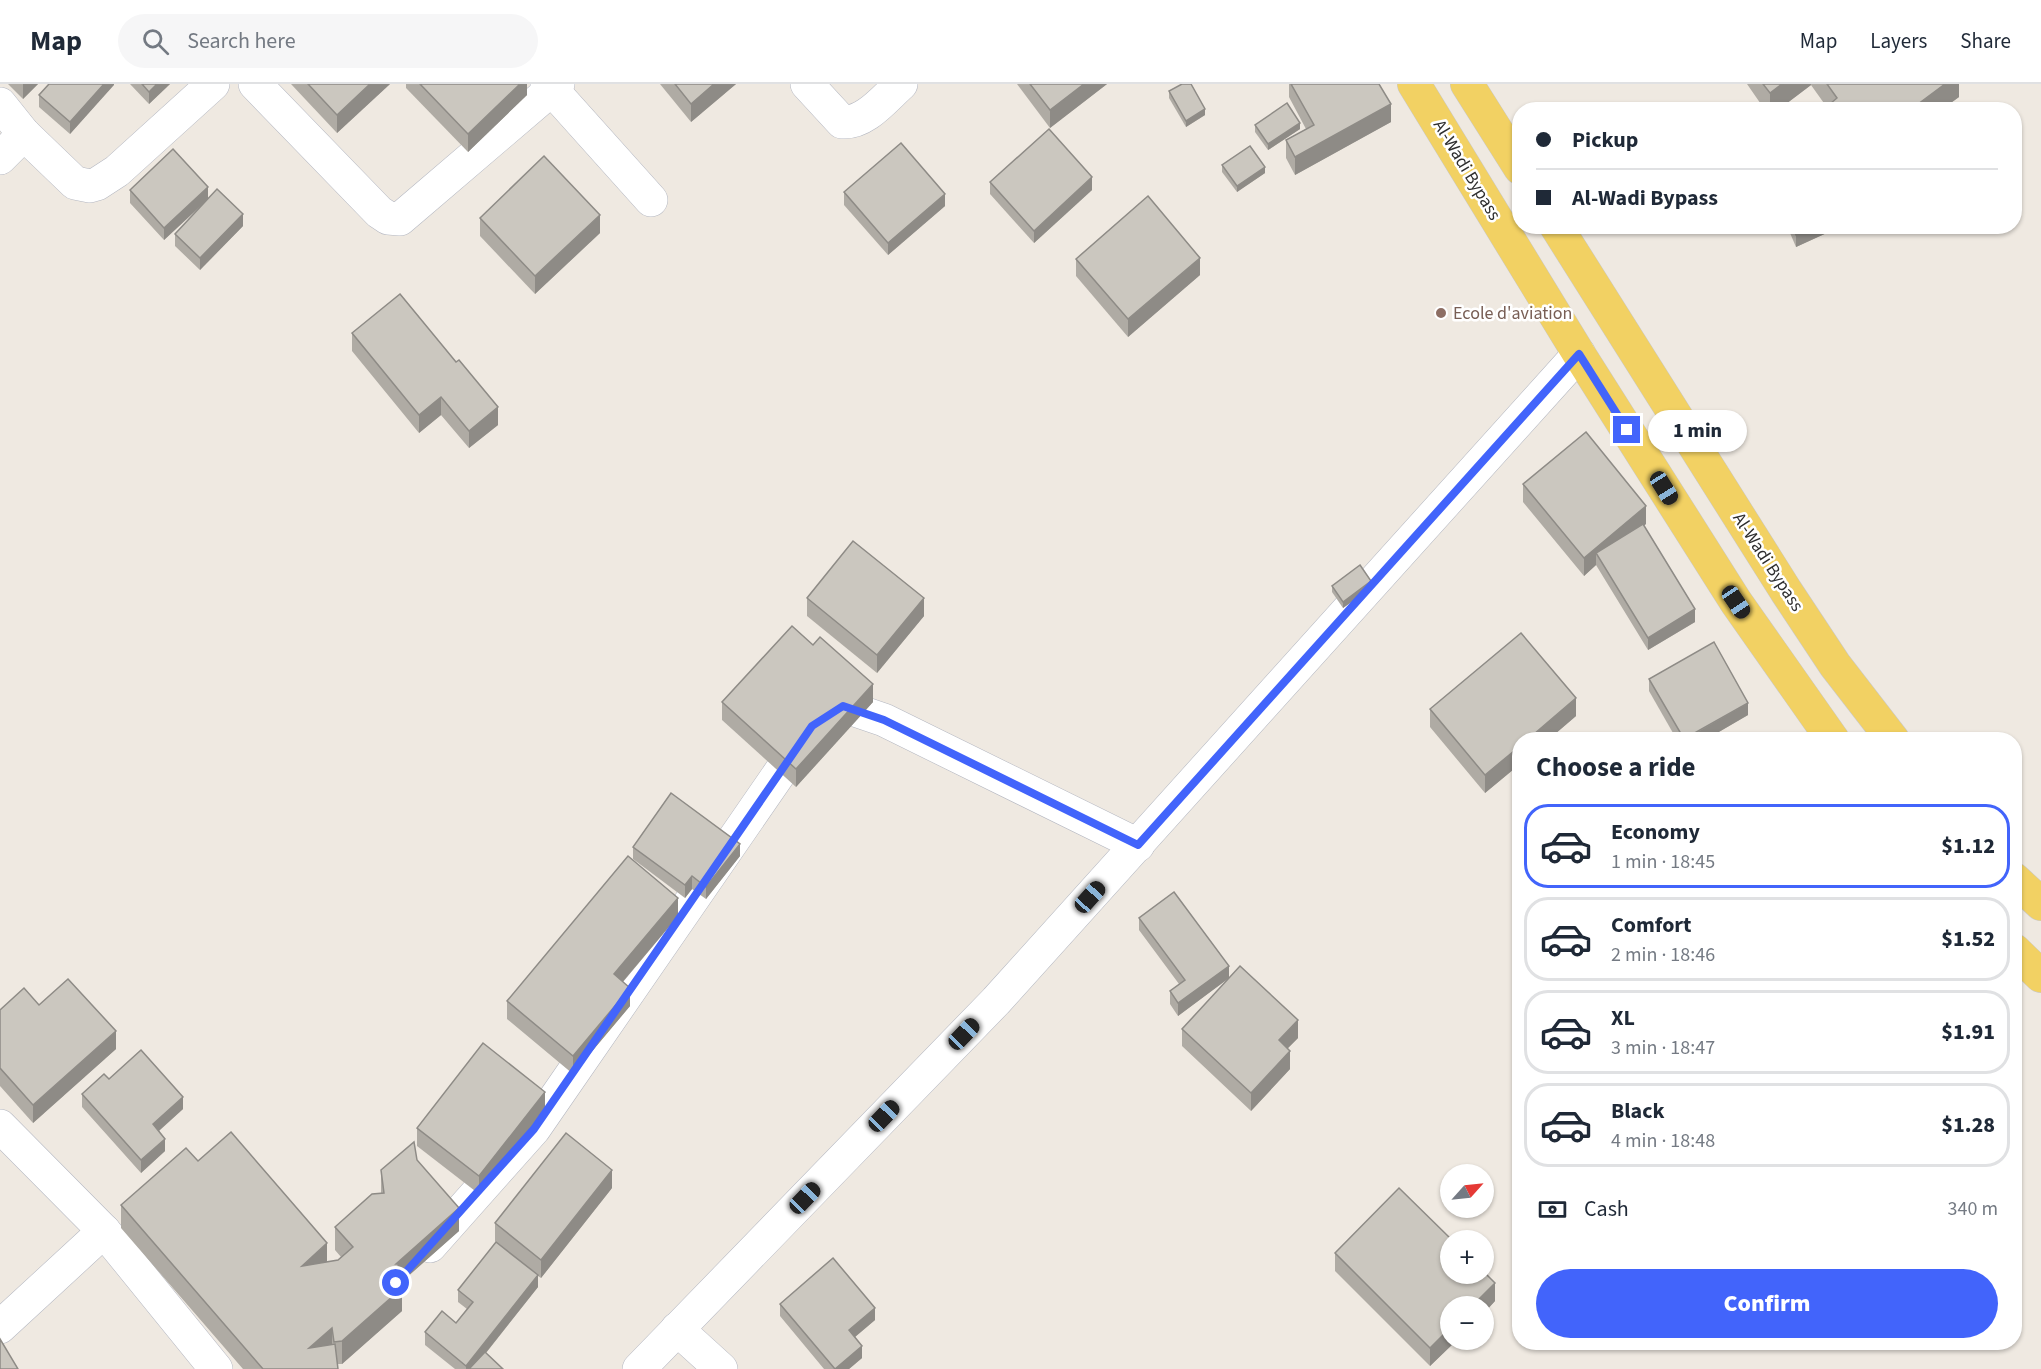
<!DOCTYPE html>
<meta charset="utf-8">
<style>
body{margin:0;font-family:"Source Sans 3",sans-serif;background:#f6f6f7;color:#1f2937;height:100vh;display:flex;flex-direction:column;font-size:22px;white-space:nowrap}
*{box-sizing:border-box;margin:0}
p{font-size:20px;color:#747a83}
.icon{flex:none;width:33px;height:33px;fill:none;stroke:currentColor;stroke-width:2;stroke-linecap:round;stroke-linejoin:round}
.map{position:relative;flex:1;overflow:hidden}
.sheet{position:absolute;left:1512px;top:648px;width:510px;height:618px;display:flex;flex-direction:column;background:#fff;border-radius:24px;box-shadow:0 2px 4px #0004}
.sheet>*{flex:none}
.hud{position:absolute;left:1512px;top:18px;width:510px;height:132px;border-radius:24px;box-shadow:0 2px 4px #0004;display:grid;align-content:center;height:132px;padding:0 24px;background:#fff}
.needle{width:39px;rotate:63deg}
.tools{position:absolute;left:1440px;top:1080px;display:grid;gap:12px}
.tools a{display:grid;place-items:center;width:54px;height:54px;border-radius:50%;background:#fff;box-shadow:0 2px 4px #0004;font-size:30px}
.end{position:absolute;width:27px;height:27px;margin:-14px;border:8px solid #4264fb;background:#fff;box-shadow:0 0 0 3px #fff}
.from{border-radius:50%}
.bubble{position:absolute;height:42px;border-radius:21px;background:#fff;box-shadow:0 2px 4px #0004;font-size:20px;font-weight:800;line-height:42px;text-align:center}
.car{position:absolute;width:18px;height:36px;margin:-18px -9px;border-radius:8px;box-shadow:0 0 4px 2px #0007;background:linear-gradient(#222 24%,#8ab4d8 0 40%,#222 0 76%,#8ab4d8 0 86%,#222 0)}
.hud b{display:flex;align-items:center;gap:21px;height:57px;font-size:22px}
.hud b+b{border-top:2px solid #e0e1e3}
.hud i{width:15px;height:15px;background:#1f2937}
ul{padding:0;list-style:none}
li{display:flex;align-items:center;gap:18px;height:84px;margin:0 12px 9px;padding:0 12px;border:3px solid #e0e1e3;border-radius:24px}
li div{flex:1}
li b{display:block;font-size:22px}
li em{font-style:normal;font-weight:800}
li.active{border-color:#4264fb}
li>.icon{width:54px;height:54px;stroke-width:1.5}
h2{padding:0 24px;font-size:27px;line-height:72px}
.pay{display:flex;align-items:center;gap:15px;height:66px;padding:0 24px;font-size:22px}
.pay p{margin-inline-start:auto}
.action{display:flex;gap:12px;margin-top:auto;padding:12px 24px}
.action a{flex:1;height:69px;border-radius:36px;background:#4264fb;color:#fff;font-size:24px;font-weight:800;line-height:69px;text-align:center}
header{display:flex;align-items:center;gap:36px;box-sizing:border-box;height:84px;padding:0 30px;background:#fff;border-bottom:2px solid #e0e1e3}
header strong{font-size:28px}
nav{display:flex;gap:33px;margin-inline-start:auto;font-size:21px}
.search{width:420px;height:54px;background:#f6f6f7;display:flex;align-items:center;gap:15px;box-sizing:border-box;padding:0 21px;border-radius:33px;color:#747a83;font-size:22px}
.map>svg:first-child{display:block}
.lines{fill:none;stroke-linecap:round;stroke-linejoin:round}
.street-casing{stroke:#b4b7c1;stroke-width:34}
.primary-casing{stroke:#c9c9c9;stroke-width:34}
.street{stroke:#fff;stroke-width:33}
.primary{stroke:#f2d163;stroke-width:33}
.wall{fill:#afaba4}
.shaded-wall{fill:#8e8b86}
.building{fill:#cbc7bf;stroke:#8e8b86;stroke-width:1.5}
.route{stroke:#4264fb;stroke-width:8}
.education-dot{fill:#8d6e63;stroke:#fff;stroke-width:2}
.labels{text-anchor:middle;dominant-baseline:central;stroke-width:5;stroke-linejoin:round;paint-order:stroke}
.street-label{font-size:18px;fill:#2e2e2e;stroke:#fff}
.education-label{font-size:18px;fill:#785e54;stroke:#fff;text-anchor:start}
</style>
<header>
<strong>Map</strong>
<div class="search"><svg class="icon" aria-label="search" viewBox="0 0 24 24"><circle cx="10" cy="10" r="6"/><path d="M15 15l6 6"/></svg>Search here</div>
<nav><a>Map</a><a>Layers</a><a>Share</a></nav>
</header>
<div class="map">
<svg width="2041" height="1285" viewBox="0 0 2041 1285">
<rect width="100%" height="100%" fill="#efe9e1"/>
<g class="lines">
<defs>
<g id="street">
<path d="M255,0L379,128L388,134L400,135L558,0"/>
<path d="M547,0L651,116"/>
<path d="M807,0L842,38C865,40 885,14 901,0"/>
<path d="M0,20L24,50L75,99L90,102L97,100L117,87L213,0"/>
<path d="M0,74L24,50"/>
<path d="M0,1042L104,1147"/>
<path d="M430,1162L534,1045L812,642L843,622L884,636L1138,761"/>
<path d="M0,1243L104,1147L216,1285"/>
<path d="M677,1245L721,1285"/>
<path d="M639,1285L996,917L1579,270"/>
</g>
<g id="primary">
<path d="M1414,0L1579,270L1736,518L1833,656"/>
<path d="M1467,0L1520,84"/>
<path d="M1556,142L1786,507L1835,581L1893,656"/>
<path d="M2014,795L2041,820"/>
<path d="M2014,866L2041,892"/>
</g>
</defs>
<use href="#street" class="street-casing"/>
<use href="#primary" class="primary-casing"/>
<use href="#street" class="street"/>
<use href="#primary" class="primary"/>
</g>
<g class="wall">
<path d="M8,0H38L23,15Z"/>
<path d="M114,0L70,50L39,23V11Z"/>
<path d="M130,0H170L149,20Z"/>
<path d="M291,0H390L337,49Z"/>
<path d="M406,0H527V11L468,68L406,4Z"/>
<path d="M660,0H736L691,38Z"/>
<path d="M1017,0H1107L1050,44Z"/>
<path d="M1289,0H1379L1391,38L1295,91L1286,74V56L1306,45L1289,13Z"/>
<path d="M1747,0H1959V13L1941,26H1822L1826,22L1811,1L1778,26H1765Z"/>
<path d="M1169,7L1205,31L1186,43L1169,14Z"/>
<path d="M1255,41L1300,45L1268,66L1255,48Z"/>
<path d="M1222,81L1265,89L1237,108L1222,88Z"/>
<path d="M990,98L1092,106L1034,159L990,110Z"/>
<path d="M130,106L208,115L243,142L200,186L175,162V150L202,121L164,156L130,119Z"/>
<path d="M844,108L945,122L888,171L844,121Z"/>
<path d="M480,134L600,149L535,210L480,152Z"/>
<path d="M1787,142H1842L1796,163Z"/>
<path d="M1076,175L1200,191L1128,253L1076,192Z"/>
<path d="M352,249L498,341L469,364L441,331L419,349L352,267Z"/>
<path d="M1523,400L1646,440L1644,441L1695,538L1648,566L1596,481L1584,492L1523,418Z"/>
<path d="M1332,502L1371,504L1343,524L1332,508Z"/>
<path d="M807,514L924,532L877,589L807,532Z"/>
<path d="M1649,595L1748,631L1705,656H1677L1649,607Z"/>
<path d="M722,618H873L796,703L722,636Z"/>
<path d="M1430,625L1576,632L1548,656H1520V680L1485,709L1430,643Z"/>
<path d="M633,763L740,772L706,815L692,805L685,814L633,775Z"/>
<path d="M678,832L623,898L630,922L573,990L507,935V917Z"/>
<path d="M1139,834L1229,894L1178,932L1170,920V907L1179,900L1139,846Z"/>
<path d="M0,926L116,965L33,1039L0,1002Z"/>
<path d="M1182,945L1298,954L1288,964L1290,985L1251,1027L1182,962Z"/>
<path d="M109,995L183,1025L159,1047L165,1067L141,1089L82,1023V1010Z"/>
<path d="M545,1026L479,1110L417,1062V1044Z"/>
<path d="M417,1076L459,1147L401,1198L402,1227L342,1280H338V1285H243L121,1144V1121L198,1077L327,1178L338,1176L341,1173L335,1166V1143L381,1109V1086Z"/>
<path d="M612,1104L541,1194L538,1192V1203L486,1269L503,1285H455L425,1261V1248L456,1239L467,1225L458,1218V1206L496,1158L495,1157V1139Z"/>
<path d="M1335,1169L1495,1217L1484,1229V1222L1450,1256H1457L1430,1282L1335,1187Z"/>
<path d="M780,1220L875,1236L855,1253L862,1274L849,1285H824L780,1232Z"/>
</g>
<g class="shaded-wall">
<path d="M23,0H38L23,15Z"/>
<path d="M104,0H114V1L70,50V38Z"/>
<path d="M157,0H170L149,20V8Z"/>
<path d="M370,0H390L337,49V31Z"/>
<path d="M520,0H527V11L468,68V50Z"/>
<path d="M714,0H736L691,38V20Z"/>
<path d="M1084,0H1107L1050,44V26Z"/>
<path d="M1782,0H1811V1L1778,26H1770V9Z"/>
<path d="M1945,0H1959V13L1941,26H1910Z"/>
<path d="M1391,20V38L1295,91V73Z"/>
<path d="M1205,25V31L1186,43V37Z"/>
<path d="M1300,39V45L1268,66V60Z"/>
<path d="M1265,83V89L1237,108V102Z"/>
<path d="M1092,93V106L1034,159V147Z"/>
<path d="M208,103V115L164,156V144Z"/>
<path d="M945,110V122L888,171V159Z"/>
<path d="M243,130V142L200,186V174Z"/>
<path d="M600,131V149L535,210V192Z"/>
<path d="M1814,142H1842L1796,163V151Z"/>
<path d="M1200,174V191L1128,253V235Z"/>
<path d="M441,313V331L419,349V331Z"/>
<path d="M498,323V341L469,364V347Z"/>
<path d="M1646,422V440L1601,477L1596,469V481L1584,492V474Z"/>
<path d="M1371,497V504L1343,524V518Z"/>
<path d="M924,514V532L877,589V571Z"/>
<path d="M1695,525V538L1648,566V554Z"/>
<path d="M873,600V618L796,703V685Z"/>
<path d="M1576,614V632L1548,656H1527Z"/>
<path d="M1748,619V631L1705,656H1684Z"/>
<path d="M1520,662V680L1485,709V691Z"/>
<path d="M740,760V772L706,815V803Z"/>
<path d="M692,792V805L685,814V801Z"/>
<path d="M678,814V832L614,908V890Z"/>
<path d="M1229,882V894L1178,932V919Z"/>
<path d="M630,904V922L573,990V972Z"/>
<path d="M1298,936V954L1279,973V956Z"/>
<path d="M116,947V965L33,1039V1021Z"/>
<path d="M1290,967V985L1251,1027V1009Z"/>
<path d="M545,1008V1026L479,1110V1092Z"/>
<path d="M183,1013V1025L153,1052V1040Z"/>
<path d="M165,1055V1067L141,1089V1076Z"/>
<path d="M612,1086V1104L541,1194V1176Z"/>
<path d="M459,1124V1147L396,1203V1180Z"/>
<path d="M327,1159V1182H302Z"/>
<path d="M538,1191V1203L473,1285H466V1282Z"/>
<path d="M1495,1199V1217L1484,1229V1222H1472Z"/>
<path d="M402,1204V1227L342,1280V1257Z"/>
<path d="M875,1224V1236L849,1258V1246Z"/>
<path d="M332,1244V1267L309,1264Z"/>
<path d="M1450,1244V1256H1457L1430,1282V1264Z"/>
<path d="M862,1262V1274L849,1285H835Z"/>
</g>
<g class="building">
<path d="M49,0H104L70,38L39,11Z"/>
<path d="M142,0H157L149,8Z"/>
<path d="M308,0H370L337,31Z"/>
<path d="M420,0H520L468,50Z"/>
<path d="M675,0H714L691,20Z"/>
<path d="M1030,0H1084L1050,26Z"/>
<path d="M1182,0H1191L1205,25L1186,37L1169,7Z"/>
<path d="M1291,0H1379L1391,20L1295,73L1286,56L1314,41Z"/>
<path d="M1763,0H1782L1770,9Z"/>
<path d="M1827,0H1945L1910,26H1823L1837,14Z"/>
<path d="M1287,19L1300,39L1268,60L1255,41Z"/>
<path d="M1049,45L1092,93L1034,147L990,98Z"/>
<path d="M901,59L945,110L888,159L844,108Z"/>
<path d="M1250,62L1265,83L1237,102L1222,81Z"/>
<path d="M173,65L208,103L164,144L130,106Z"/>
<path d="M544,72L600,131L535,192L480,134Z"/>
<path d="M217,105L243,130L200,174L175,150Z"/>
<path d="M1148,112L1200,174L1128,235L1076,175Z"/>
<path d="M1792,142H1814L1796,151Z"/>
<path d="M400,210L456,278L459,276L498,323L469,347L441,313L419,331L352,249Z"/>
<path d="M1586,348L1646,422L1584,474L1523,400Z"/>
<path d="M1643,440L1695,525L1648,554L1596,469Z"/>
<path d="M853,457L924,514L877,571L807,514Z"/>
<path d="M1360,481L1371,497L1343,518L1332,502Z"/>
<path d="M792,542L813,561L820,553L873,600L796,685L722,618Z"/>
<path d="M1521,549L1576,614L1527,656H1520V662L1485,691L1430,625Z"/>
<path d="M1714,558L1748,619L1684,655L1649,595Z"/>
<path d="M671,709L740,760L706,803L692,792L685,801L633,763Z"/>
<path d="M628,772L678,814L614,890L630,904L573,972L507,917Z"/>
<path d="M1174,808L1229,882L1178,919L1170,907L1185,896L1139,834Z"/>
<path d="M1240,882L1298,936L1279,956L1290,967L1251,1009L1182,945Z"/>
<path d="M68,895L116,947L33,1021L0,984V926L24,904L39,921Z"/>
<path d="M483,959L545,1008L479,1092L417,1044Z"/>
<path d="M141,966L183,1013L153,1040L165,1055L141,1076L82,1010L104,990L109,995Z"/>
<path d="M231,1048L327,1159L302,1182L338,1176L353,1163L335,1143L372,1110L384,1109L381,1086L414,1058L417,1076L459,1124L396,1180H398L402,1204L342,1257L334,1258L332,1244L309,1264L335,1260L338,1285H263L121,1121L186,1064L198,1077Z"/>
<path d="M566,1049L612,1086L541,1176L495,1139Z"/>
<path d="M1399,1104L1452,1156H1450V1190H1484V1188L1495,1199L1472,1222H1450V1244L1430,1264L1335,1169Z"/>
<path d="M496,1158L538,1191L466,1282L425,1248L442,1227L456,1239L473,1218L458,1206Z"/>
<path d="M833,1174L875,1224L849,1246L862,1262L835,1285L780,1220Z"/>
<path d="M0,1255L18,1285H0Z"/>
<path d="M485,1268L503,1285H469Z"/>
</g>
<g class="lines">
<path class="route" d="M396,1199L534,1045L812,642L843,622L884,636L1138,761L1579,270L1627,346"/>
</g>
<circle class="education-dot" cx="1441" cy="229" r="6"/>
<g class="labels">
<g class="street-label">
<text transform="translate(1467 86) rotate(59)">Al-Wadi Bypass</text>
<text transform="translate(1768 478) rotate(57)">Al-Wadi Bypass</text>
</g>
<g class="education-label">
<text x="1453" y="229">Ecole d'aviation</text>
</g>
</g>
</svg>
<div class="tools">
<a><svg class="needle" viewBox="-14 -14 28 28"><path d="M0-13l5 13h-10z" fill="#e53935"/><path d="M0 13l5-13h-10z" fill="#747a83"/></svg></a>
<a>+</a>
<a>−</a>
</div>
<i class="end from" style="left:396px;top:1199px"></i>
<i class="end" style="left:1627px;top:346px"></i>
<div class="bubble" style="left:1648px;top:326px;width:99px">1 min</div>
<i class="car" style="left:1664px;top:404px;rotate:148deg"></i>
<i class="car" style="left:1736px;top:518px;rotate:146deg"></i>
<i class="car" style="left:1090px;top:813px;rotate:42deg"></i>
<i class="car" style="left:964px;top:950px;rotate:44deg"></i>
<i class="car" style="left:884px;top:1032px;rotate:44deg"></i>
<i class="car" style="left:805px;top:1114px;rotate:44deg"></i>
<div class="hud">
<b><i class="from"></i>Pickup</b>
<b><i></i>Al-Wadi Bypass</b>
</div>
<section class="sheet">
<h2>Choose a ride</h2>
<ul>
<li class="active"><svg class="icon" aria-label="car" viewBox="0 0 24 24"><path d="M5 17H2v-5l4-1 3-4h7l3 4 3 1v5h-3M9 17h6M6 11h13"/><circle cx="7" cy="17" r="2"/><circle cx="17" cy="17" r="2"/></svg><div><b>Economy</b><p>1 min · 18:45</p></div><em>$1.12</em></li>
<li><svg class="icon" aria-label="car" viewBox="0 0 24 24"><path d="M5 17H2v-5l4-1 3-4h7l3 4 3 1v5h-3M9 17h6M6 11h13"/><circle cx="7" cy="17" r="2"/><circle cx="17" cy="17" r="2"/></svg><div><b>Comfort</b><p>2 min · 18:46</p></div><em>$1.52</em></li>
<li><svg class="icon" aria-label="car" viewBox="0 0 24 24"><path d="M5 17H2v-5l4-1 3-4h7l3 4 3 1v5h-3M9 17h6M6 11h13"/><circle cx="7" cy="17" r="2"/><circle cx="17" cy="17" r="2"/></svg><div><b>XL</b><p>3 min · 18:47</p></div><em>$1.91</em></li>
<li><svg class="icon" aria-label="car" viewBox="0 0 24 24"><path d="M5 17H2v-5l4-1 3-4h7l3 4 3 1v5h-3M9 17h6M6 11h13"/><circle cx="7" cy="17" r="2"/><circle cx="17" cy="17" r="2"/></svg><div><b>Black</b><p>4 min · 18:48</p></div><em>$1.28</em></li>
</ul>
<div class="pay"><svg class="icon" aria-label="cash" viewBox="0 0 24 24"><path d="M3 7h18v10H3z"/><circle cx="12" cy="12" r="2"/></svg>Cash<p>340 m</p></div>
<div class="action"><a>Confirm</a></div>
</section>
</div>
